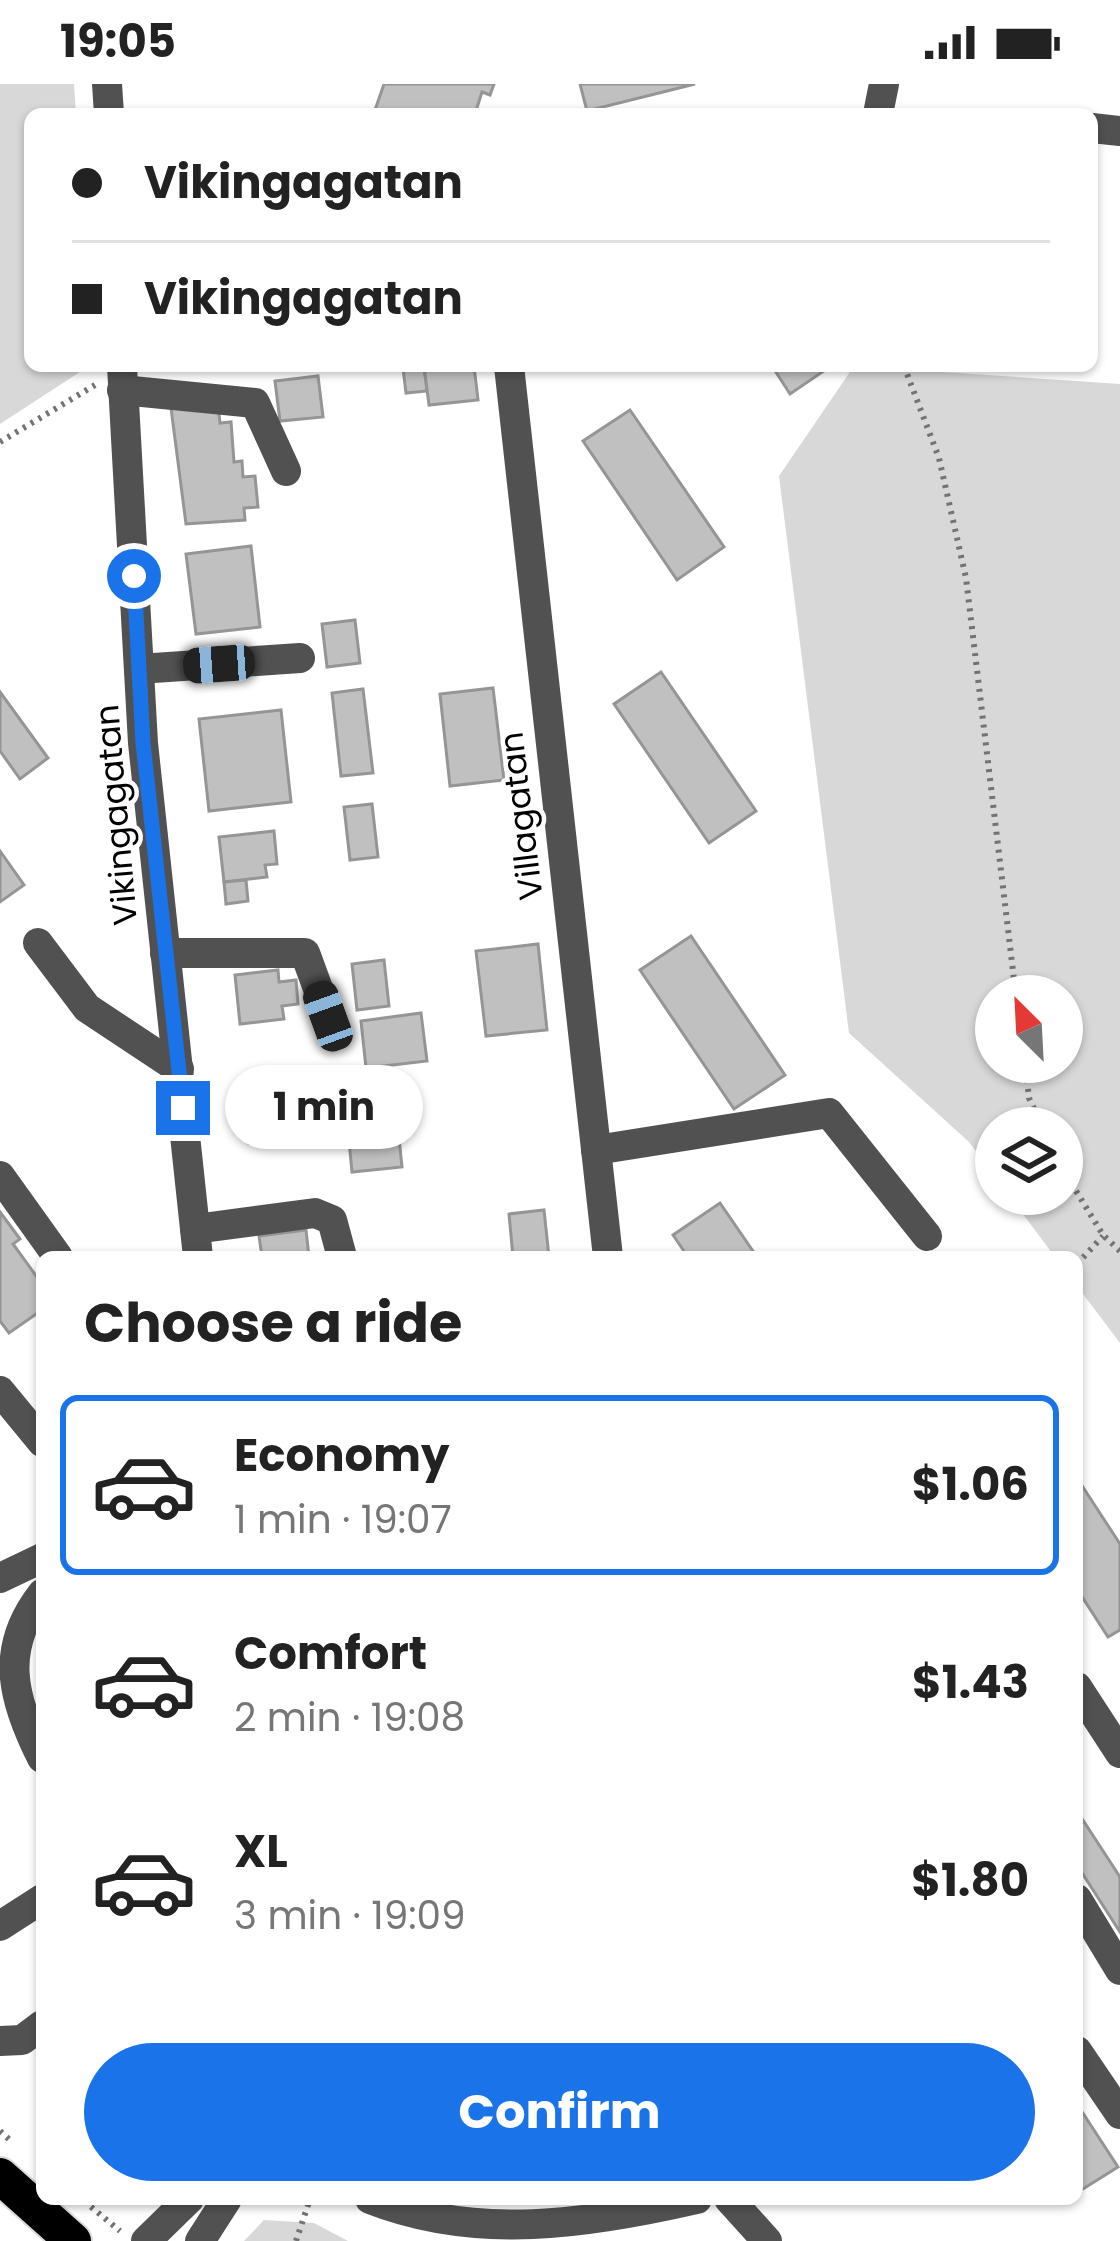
<!DOCTYPE html>
<meta charset="utf-8">
<style>
body{margin:0;font-family:Poppins,sans-serif;background:#f6f6f6;color:#222;height:100vh;display:flex;flex-direction:column;font-size:45px;white-space:nowrap}
*{box-sizing:border-box;margin:0}
p{font-size:39px;color:#767676}
.icon{flex:none;width:66px;height:66px;fill:none;stroke:currentColor;stroke-width:2;stroke-linecap:round;stroke-linejoin:round}
.map{position:relative;flex:1;overflow:hidden}
.details{position:absolute;left:36px;top:1167px;width:1047px;height:954px;display:flex;flex-direction:column;background:#fff;border-radius:18px;box-shadow:0 3px 9px #0004}
.details>*{flex:none}
.guide{position:absolute;left:24px;top:24px;width:1074px;height:264px;border-radius:18px;box-shadow:0 3px 9px #0004;display:grid;align-content:center;height:264px;padding:0 48px;background:#fff}
.needle{width:78px;rotate:336deg}
.buttons{position:absolute;left:975px;top:891px;display:grid;gap:24px}
.buttons a{display:grid;place-items:center;width:108px;height:108px;border-radius:50%;background:#fff;box-shadow:0 3px 9px #0004;font-size:60px}
.end{position:absolute;width:54px;height:54px;margin:-27px;border:15px solid #1a73e8;background:#fff;box-shadow:0 0 0 6px #fff}
.from{border-radius:50%}
.bubble{position:absolute;height:84px;border-radius:42px;background:#fff;box-shadow:0 3px 9px #0004;font-size:39px;font-weight:700;line-height:84px;text-align:center}
.car{position:absolute;width:36px;height:72px;margin:-36px -18px;border-radius:15px;box-shadow:0 0 9px 3px #0007;background:linear-gradient(#222 24%,#8ab4d8 0 40%,#222 0 76%,#8ab4d8 0 86%,#222 0)}
.guide b{display:flex;align-items:center;gap:42px;height:114px;font-size:45px}
.guide b+b{border-top:3px solid #e0e0e0}
.guide i{width:30px;height:30px;background:#222}
ul{padding:0;list-style:none}
li{display:flex;align-items:center;gap:36px;height:180px;margin:0 24px 18px;padding:0 24px;border:6px solid transparent;border-radius:18px}
li div{flex:1}
li b{display:block;font-size:45px}
li em{font-style:normal;font-weight:700}
li.active{border-color:#1a73e8}
li>.icon{width:108px;height:108px;stroke-width:1.5}
h2{padding:0 48px;font-size:54px;line-height:144px}
.cta{display:flex;gap:24px;margin-top:auto;padding:24px 48px}
.cta a{flex:1;height:138px;border-radius:72px;background:#1a73e8;color:#fff;font-size:48px;font-weight:700;line-height:138px;text-align:center}
.status{display:flex;justify-content:space-between;align-items:center;height:84px;padding:0 60px;background:#fff;direction:ltr}
.status svg{height:33px;fill:currentColor}
.map>svg:first-child{display:block}
.green{fill:#d8d8d8;fill-rule:evenodd}
.building{fill:#c0c0c0;stroke:#959595;stroke-width:3}
.lines{fill:none;stroke-linecap:round;stroke-linejoin:round}
.highway-casing{stroke:#dbdbdb;stroke-width:40}
.path{stroke:#737373;stroke-width:6;stroke-dasharray:3 6;stroke-linecap:butt}
.minor{stroke:#515151;stroke-width:30}
.highway{stroke:#000;stroke-width:36}
.route{stroke:#1a73e8;stroke-width:15}
.labels{text-anchor:middle;dominant-baseline:central;stroke-width:9;stroke-linejoin:round;paint-order:stroke}
.street-label{font-size:33px;fill:#000;stroke:#fff}
</style>
<div class="status"><b>19:05</b><svg viewBox="0 0 49 12"><path d="M0 12V9h3v3zM5 12V6h3v6zM10 12V3h3v9zM15 12V0h3v12zM26 1h20v11H26zM47 4h2v5h-2z"/></svg></div>
<div class="map">
<svg width="1120" height="2157" viewBox="0 0 1120 2157">
<rect width="100%" height="100%" fill="#fff"/>
<g class="green">
<path d="M0,0H74L76,30H30V282L86,284L0,340Z"/>
<path d="M854,282L1120,300V1259L1077,1202V1173H1055L1008,1110H1062V1044H996V1094L969,1058L849,949L779,392ZM996,912H1062V978H996Z"/>
<path d="M264,2136L314,2139L348,2157H244Z"/>
</g>
<g class="building">
<path d="M384,0H494L490,11L482,8L475,30H383L375,26Z"/>
<path d="M580,0H695L587,27Z"/>
<path d="M424,282L427,307L406,309L403,284Z"/>
<path d="M424,282H474L478,316L429,321Z"/>
<path d="M772,282H831L790,310Z"/>
<path d="M318,292L323,333L280,337L275,297Z"/>
<path d="M218,321L220,339L231,338L234,378L242,377L243,393L255,392L258,423L244,424L245,436L186,440L171,324Z"/>
<path d="M630,326L724,463L677,496L583,357Z"/>
<path d="M251,462L260,543L196,550L186,470Z"/>
<path d="M355,536L360,579L327,583L322,540Z"/>
<path d="M661,588L756,727L709,759L614,620Z"/>
<path d="M493,604L504,696L450,702L440,610Z"/>
<path d="M363,605L373,689L341,692L332,609Z"/>
<path d="M0,608L48,674L20,695L0,667Z"/>
<path d="M281,626L291,718L209,727L199,635Z"/>
<path d="M372,720L378,773L350,776L344,723Z"/>
<path d="M274,747L277,780L265,781L267,793L224,798L219,753Z"/>
<path d="M0,767L24,801L0,818Z"/>
<path d="M246,796L248,817L226,820L224,798Z"/>
<path d="M691,852L785,991L734,1025L640,886Z"/>
<path d="M538,860L547,946L486,952L476,867Z"/>
<path d="M384,876L389,922L357,926L352,880Z"/>
<path d="M278,886L279,898L296,896L298,920L282,922L284,935L240,940L235,891Z"/>
<path d="M421,929L427,977L366,984L361,937Z"/>
<path d="M391,989L395,1015L343,1022L339,996Z"/>
<path d="M289,1001L290,1013L305,1011L308,1040L293,1042L294,1054L249,1059L243,1007Z"/>
<path d="M395,1015L402,1083L352,1088L349,1057L377,1055L373,1018Z"/>
<path d="M720,1119L757,1173H688L673,1151Z"/>
<path d="M544,1126L549,1173H513L509,1130Z"/>
<path d="M0,1128L20,1155L13,1160L42,1200V1226L9,1249L0,1237Z"/>
<path d="M306,1146L309,1173H262L259,1152Z"/>
<path d="M1077,1394L1120,1460V1546L1108,1553L1077,1505Z"/>
<path d="M1077,1727L1120,1793V1848L1077,1781Z"/>
<path d="M1077,2020L1118,2083L1083,2105L1077,2104Z"/>
</g>
<g class="lines">
<defs>
<path id="highway" d="M0,2092L73,2157"/>
</defs>
<use href="#highway" class="highway-casing"/>
<g class="path">
<path d="M904,282L939,374L966,494L1016,912"/>
<path d="M0,358L95,301"/>
<path d="M1025,978L1029,1014L1043,1044"/>
<path d="M1062,1084L1103,1151L1120,1167"/>
<path d="M1077,1180L1103,1152"/>
<path d="M0,2047L12,2058"/>
<path d="M84,2117L120,2147"/>
<path d="M296,2157L310,2115"/>
</g>
<g class="minor">
<path d="M107,0L109,30"/>
<path d="M878,30L884,0"/>
<path d="M1092,44L1120,47"/>
<path d="M122,282L143,659L198,1173"/>
<path d="M509,282L608,1173"/>
<path d="M122,306L255,319L286,387"/>
<path d="M139,585L300,574"/>
<path d="M38,859L87,924L179,985"/>
<path d="M165,869H305L328,932"/>
<path d="M596,1066L829,1029L927,1152"/>
<path d="M0,1092L58,1173"/>
<path d="M195,1145L315,1129L332,1136L342,1173"/>
<path d="M0,1307L42,1358"/>
<path d="M0,1494L42,1474"/>
<path d="M42,1510C0,1564 11,1613 42,1674"/>
<path d="M1077,1603L1120,1669"/>
<path d="M1077,1815L1120,1886"/>
<path d="M0,1842L42,1815"/>
<path d="M0,1957L22,1956L42,1941"/>
<path d="M1077,1967L1120,2030"/>
<path d="M370,2115C477,2157 588,2140 697,2115"/>
<path d="M729,2115L767,2157"/>
<path d="M146,2157L189,2115"/>
<path d="M200,2157L227,2115"/>
</g>
<use href="#highway" class="highway"/>
</g>
<g class="lines">
<path class="route" d="M134,492L143,659L183,1024"/>
</g>
<g class="labels">
<g class="street-label">
<text transform="translate(116 731) rotate(-95)">Vikingagatan</text>
<text transform="translate(521 732) rotate(-97)">Villagatan</text>
</g>
</g>
</svg>
<div class="buttons">
<a><svg class="needle" viewBox="-14 -14 28 28"><path d="M0-13l5 13h-10z" fill="#e53935"/><path d="M0 13l5-13h-10z" fill="#767676"/></svg></a>
<a><svg class="icon" aria-label="layers" viewBox="0 0 24 24"><path d="M12 4l9 5-9 5-9-5zM3 14l9 5 9-5"/></svg></a>
</div>
<i class="end from" style="left:134px;top:492px"></i>
<i class="end" style="left:183px;top:1024px"></i>
<div class="bubble" style="left:225px;top:981px;width:198px">1 min</div>
<i class="car" style="left:219px;top:580px;rotate:266deg"></i>
<i class="car" style="left:328px;top:932px;rotate:340deg"></i>
<div class="guide">
<b><i class="from"></i>Vikingagatan</b>
<b><i></i>Vikingagatan</b>
</div>
<section class="details">
<h2>Choose a ride</h2>
<ul>
<li class="active"><svg class="icon" aria-label="car" viewBox="0 0 24 24"><path d="M5 17H2v-5l4-1 3-4h7l3 4 3 1v5h-3M9 17h6M6 11h13"/><circle cx="7" cy="17" r="2"/><circle cx="17" cy="17" r="2"/></svg><div><b>Economy</b><p>1 min · 19:07</p></div><em>$1.06</em></li>
<li><svg class="icon" aria-label="car" viewBox="0 0 24 24"><path d="M5 17H2v-5l4-1 3-4h7l3 4 3 1v5h-3M9 17h6M6 11h13"/><circle cx="7" cy="17" r="2"/><circle cx="17" cy="17" r="2"/></svg><div><b>Comfort</b><p>2 min · 19:08</p></div><em>$1.43</em></li>
<li><svg class="icon" aria-label="car" viewBox="0 0 24 24"><path d="M5 17H2v-5l4-1 3-4h7l3 4 3 1v5h-3M9 17h6M6 11h13"/><circle cx="7" cy="17" r="2"/><circle cx="17" cy="17" r="2"/></svg><div><b>XL</b><p>3 min · 19:09</p></div><em>$1.80</em></li>
</ul>
<div class="cta"><a>Confirm</a></div>
</section>
</div>
